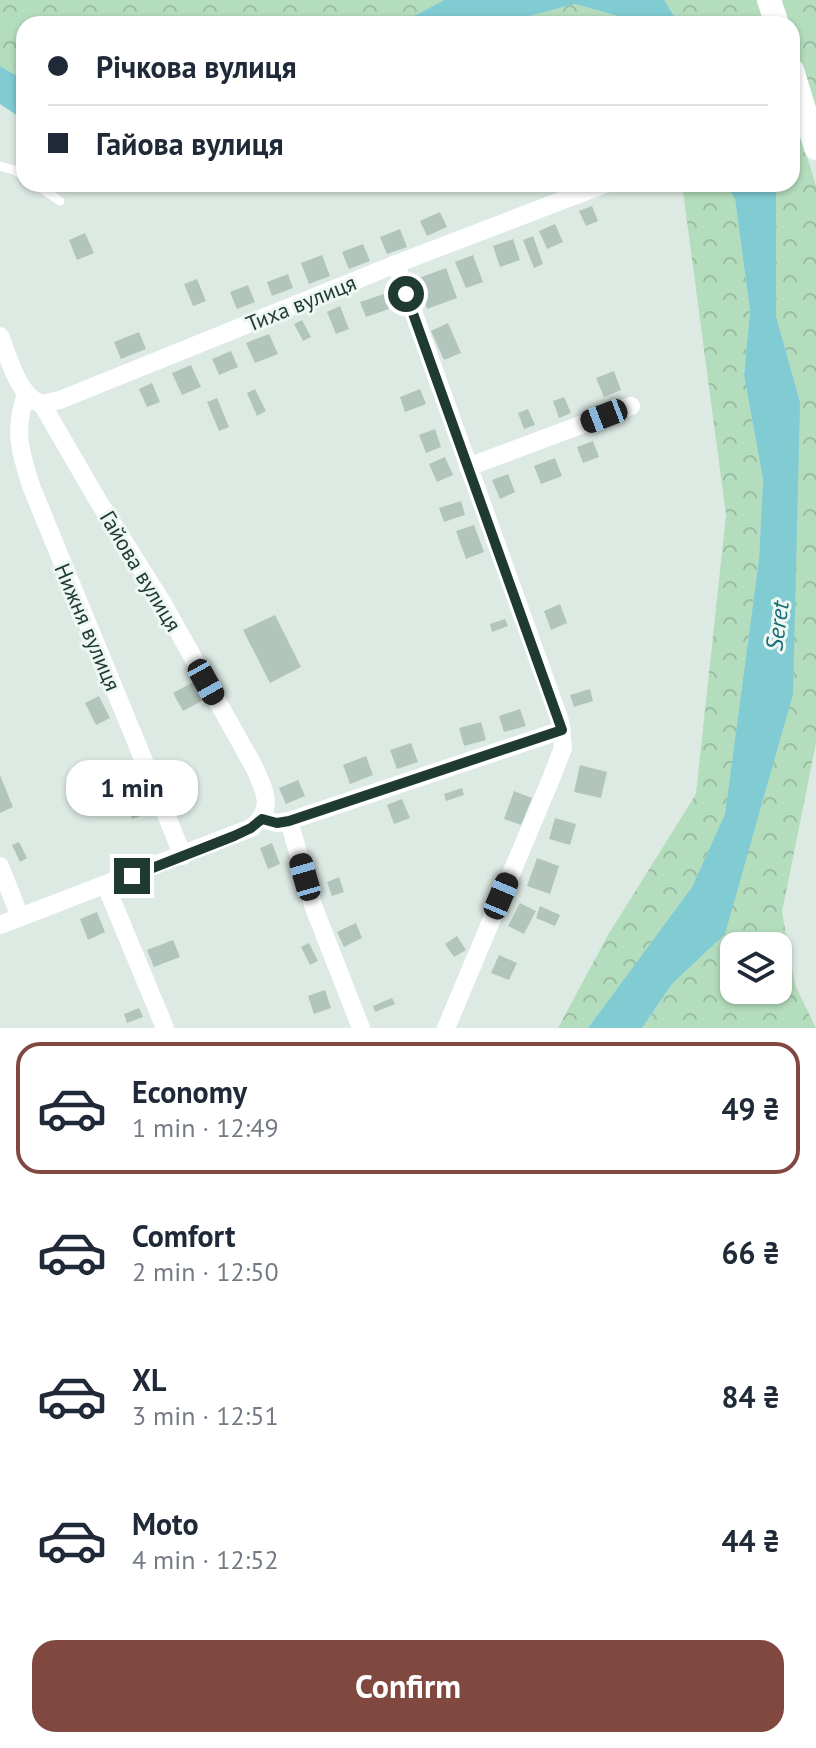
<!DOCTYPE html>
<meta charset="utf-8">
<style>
body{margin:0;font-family:"PT Sans",sans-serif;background:#f6f6f7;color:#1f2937;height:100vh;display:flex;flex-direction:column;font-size:30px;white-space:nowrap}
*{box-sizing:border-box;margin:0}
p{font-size:26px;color:#747a83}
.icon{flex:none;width:44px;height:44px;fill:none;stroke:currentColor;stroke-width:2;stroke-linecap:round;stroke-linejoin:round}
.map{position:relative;height:1028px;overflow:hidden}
.panel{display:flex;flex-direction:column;background:#fff;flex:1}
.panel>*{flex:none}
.hud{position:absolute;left:16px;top:16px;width:784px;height:176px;border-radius:24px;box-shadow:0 2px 6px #0004;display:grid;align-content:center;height:176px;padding:0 32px;background:#fff}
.controls{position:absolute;left:720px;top:932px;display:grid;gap:16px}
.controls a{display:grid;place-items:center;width:72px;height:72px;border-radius:16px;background:#fff;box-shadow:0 2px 6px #0004;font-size:40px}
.end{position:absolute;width:36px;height:36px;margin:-18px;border:10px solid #1e3a31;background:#fff;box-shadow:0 0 0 4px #fff}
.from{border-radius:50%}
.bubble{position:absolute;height:56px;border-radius:24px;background:#fff;box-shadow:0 2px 6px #0004;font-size:26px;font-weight:700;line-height:56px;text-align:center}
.car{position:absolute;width:24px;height:48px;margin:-24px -12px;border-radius:10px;box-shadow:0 0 6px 2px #0007;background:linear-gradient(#222 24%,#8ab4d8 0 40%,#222 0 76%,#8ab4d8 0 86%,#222 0)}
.hud b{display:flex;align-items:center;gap:28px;height:76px;font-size:30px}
.hud b+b{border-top:2px solid #e0e1e3}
.hud i{width:20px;height:20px;background:#1f2937}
ul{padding:14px 0 0;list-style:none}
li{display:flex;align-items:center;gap:24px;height:132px;margin:0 16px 12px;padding:0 16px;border:4px solid transparent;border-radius:24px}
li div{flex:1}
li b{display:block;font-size:30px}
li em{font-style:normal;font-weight:700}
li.on{border-color:#814840}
li>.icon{width:72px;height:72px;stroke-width:1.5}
.primary-button{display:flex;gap:16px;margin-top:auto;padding:16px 32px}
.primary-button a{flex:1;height:92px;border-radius:24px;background:#814840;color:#fff;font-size:32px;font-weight:700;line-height:92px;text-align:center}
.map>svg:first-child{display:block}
.forest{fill:url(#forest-crowns);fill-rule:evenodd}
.water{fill:#81cbd3}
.building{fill:#b2c5bc}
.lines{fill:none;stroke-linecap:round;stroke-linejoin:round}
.service{stroke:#fff;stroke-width:9}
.minor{stroke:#fff;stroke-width:18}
.tertiary{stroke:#fff;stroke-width:24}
.route{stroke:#1e3a31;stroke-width:10}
.labels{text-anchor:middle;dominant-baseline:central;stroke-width:6;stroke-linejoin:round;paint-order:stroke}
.street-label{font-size:22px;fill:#1e3a31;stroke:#eef7f2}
.water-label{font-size:24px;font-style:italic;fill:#166d78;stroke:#eef7f2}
</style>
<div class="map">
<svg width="816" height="1028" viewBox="0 0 816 1028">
<defs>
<pattern id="forest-crowns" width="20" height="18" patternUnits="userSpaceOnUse" patternTransform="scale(2)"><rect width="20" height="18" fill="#b4ddbd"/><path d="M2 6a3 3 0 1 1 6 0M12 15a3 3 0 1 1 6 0" fill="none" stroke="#9abea3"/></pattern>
</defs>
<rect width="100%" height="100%" fill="#ddeae4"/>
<g class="forest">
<path d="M0,0H444L399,24H24V80L0,66Z"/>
<path d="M664,0H760L767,24H679Z"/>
<path d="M779,0H816V122L792,43V24H786Z"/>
<path d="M575,4L629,19L634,24H498Z"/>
<path d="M792,106L816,186V743L782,912L795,985L816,1028H642L672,984L725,934L800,402L776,316V184H792ZM734,946H778V990H734Z"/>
<path d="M682,184H726L735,199L750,311L744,375L763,480L759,559L725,814L692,887L588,1028H558L608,935L696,794L726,515Z"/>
</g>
<g class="water">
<path d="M444,0H664L679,24H634L629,19L575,4L498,24H399Z"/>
<path d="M0,66L24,80V120L0,104Z"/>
<path d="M726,184H776V316L800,402L793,694L725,934L672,984L642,1028H588L692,887L725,814L759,559L763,480L744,375L750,311L735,199Z"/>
</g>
<g class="building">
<path d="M592,206L598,221L586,226L579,211Z"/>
<path d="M440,212L447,227L427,236L420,221Z"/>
<path d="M555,224L563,242L547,249L539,231Z"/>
<path d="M400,229L407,247L387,254L380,237Z"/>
<path d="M85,233L94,253L77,260L69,240Z"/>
<path d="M533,236L543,264L534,268L523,240Z"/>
<path d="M513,239L520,260L500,267L493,246Z"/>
<path d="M363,244L370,261L349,269L342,252Z"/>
<path d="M322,255L330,276L309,284L301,263Z"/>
<path d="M473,255L483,282L466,288L455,262Z"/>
<path d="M446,268L457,298L427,309L416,279Z"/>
<path d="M288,274L293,288L272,296L267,282Z"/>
<path d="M197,279L206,301L193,306L184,284Z"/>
<path d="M248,285L255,302L237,309L230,292Z"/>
<path d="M384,294L389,309L366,317L360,302Z"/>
<path d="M340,306L349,329L336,334L327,312Z"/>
<path d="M302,320L311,337L303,341L294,324Z"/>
<path d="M448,323L461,353L444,360L431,331Z"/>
<path d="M139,332L146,349L121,359L114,342Z"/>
<path d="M269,334L278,354L255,363L246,343Z"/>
<path d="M231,351L238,367L219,375L212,359Z"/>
<path d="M191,365L201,387L182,395L172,373Z"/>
<path d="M614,371L621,390L604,397L596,378Z"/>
<path d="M152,383L160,402L147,407L139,389Z"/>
<path d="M255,389L266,411L257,416L247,393Z"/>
<path d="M420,389L426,404L405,412L400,397Z"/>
<path d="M564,397L571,413L559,418L553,401Z"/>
<path d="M217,398L229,427L219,431L207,402Z"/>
<path d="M528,409L535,425L524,429L518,413Z"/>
<path d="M435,429L441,447L426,453L419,435Z"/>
<path d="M593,441L599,457L583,463L577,447Z"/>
<path d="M445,457L453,475L437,482L429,464Z"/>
<path d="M555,458L562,476L541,484L534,466Z"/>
<path d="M508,474L515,492L500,499L492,480Z"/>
<path d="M461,501L465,515L444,522L439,508Z"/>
<path d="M474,525L484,552L466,559L456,531Z"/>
<path d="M560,604L567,623L551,630L544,611Z"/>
<path d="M275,615L301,667L270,683L243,630Z"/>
<path d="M505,619L508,626L492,632L490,624Z"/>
<path d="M197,680L207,698L183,711L173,693Z"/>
<path d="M590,689L593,701L574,707L570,695Z"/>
<path d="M99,696L110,718L96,725L85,703Z"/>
<path d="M520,709L526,726L504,732L499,716Z"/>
<path d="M481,722L486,740L464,746L459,728Z"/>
<path d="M411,743L418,762L397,769L390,750Z"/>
<path d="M366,756L373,775L350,784L343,765Z"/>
<path d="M135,764L142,780L130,785L124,769Z"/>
<path d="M580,765L607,772L601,798L574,792Z"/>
<path d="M0,775L13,807L0,813Z"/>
<path d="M298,780L305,796L286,804L279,788Z"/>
<path d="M462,788L464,795L446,801L444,794Z"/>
<path d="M514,791L532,798L521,825L504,819Z"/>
<path d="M144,796L149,813L132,819L126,802Z"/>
<path d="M402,799L410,818L394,824L387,805Z"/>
<path d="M555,818L576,824L570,845L549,839Z"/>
<path d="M19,842L27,858L20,862L12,845Z"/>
<path d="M272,843L280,864L268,869L260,848Z"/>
<path d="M537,858L559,866L550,894L527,886Z"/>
<path d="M339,877L344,892L332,896L327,882Z"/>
<path d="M520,903L536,911L524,934L508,926Z"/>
<path d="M540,906L560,915L555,926L536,918Z"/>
<path d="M97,912L105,932L88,940L80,919Z"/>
<path d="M356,923L362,938L344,947L337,932Z"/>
<path d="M457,936L466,950L454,957L445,944Z"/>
<path d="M173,940L180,957L154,967L147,950Z"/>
<path d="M309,943L318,961L310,965L301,947Z"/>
<path d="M499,955L517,963L509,980L491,973Z"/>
<path d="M325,990L331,1008L314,1014L308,996Z"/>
<path d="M392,998L395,1004L375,1012L373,1006Z"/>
<path d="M139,1008L143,1017L127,1023L124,1014Z"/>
</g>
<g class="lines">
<g class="service">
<path d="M0,166L14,170L24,176"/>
<path d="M35,184L60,201"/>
</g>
<g class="minor">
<path d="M396,264L560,721L563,748L551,779L446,1028"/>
<path d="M0,336C9,357 18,397 42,404L97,499L162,602L253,765C264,789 276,809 251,828L0,925"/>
<path d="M26,393C14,431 19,448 31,486L183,856"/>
<path d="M42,404L60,400L396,264L605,184"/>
<path d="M468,467L631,406"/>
<path d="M262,819L277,823L289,821L562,730"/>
<path d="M289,821L314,908L361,1028"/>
<path d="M0,866L20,917"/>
<path d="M106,886L165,1028"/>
</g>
<g class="tertiary">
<path d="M769,0L777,24"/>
<path d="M792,70L816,148"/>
</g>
</g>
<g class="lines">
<path class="route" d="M132,876L234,836L251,828L262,819L277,823L289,821L562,730L406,294"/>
</g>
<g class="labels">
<g class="street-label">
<text transform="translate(301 303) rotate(-22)">Тиха вулиця</text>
<text transform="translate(141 571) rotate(59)">Гайова вулиця</text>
<text transform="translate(88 627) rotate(67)">Нижня вулиця</text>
</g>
<g class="water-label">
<text transform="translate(777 626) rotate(-82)">Seret</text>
</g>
</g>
</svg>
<div class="controls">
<a><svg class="icon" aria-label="layers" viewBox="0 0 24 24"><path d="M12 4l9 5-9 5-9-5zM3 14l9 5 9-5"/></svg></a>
</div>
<i class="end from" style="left:406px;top:294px"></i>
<i class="end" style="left:132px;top:876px"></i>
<div class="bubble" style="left:66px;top:760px;width:132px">1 min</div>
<i class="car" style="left:604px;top:416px;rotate:249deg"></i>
<i class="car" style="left:206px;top:682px;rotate:151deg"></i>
<i class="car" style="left:305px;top:877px;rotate:344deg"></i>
<i class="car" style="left:501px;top:896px;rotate:23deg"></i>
<div class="hud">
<b><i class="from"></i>Річкова вулиця</b>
<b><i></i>Гайова вулиця</b>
</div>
</div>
<section class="panel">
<ul>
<li class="on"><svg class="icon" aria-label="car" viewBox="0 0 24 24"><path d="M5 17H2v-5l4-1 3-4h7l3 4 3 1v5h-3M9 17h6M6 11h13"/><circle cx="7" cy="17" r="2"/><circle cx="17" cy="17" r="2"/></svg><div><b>Economy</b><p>1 min · 12:49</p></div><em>49 ₴</em></li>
<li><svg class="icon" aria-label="car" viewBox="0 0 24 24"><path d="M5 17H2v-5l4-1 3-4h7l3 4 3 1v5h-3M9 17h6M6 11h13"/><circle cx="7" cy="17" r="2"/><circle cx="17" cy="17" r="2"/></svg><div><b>Comfort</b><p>2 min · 12:50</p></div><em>66 ₴</em></li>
<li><svg class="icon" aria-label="car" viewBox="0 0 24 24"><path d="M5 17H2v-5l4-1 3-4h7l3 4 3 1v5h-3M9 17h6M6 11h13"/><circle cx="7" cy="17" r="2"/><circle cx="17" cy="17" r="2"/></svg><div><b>XL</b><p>3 min · 12:51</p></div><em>84 ₴</em></li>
<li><svg class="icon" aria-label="car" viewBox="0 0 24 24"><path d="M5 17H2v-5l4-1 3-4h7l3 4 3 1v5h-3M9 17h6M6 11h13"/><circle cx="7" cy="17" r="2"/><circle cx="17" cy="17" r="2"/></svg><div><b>Moto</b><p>4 min · 12:52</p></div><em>44 ₴</em></li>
</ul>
<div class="primary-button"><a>Confirm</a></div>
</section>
